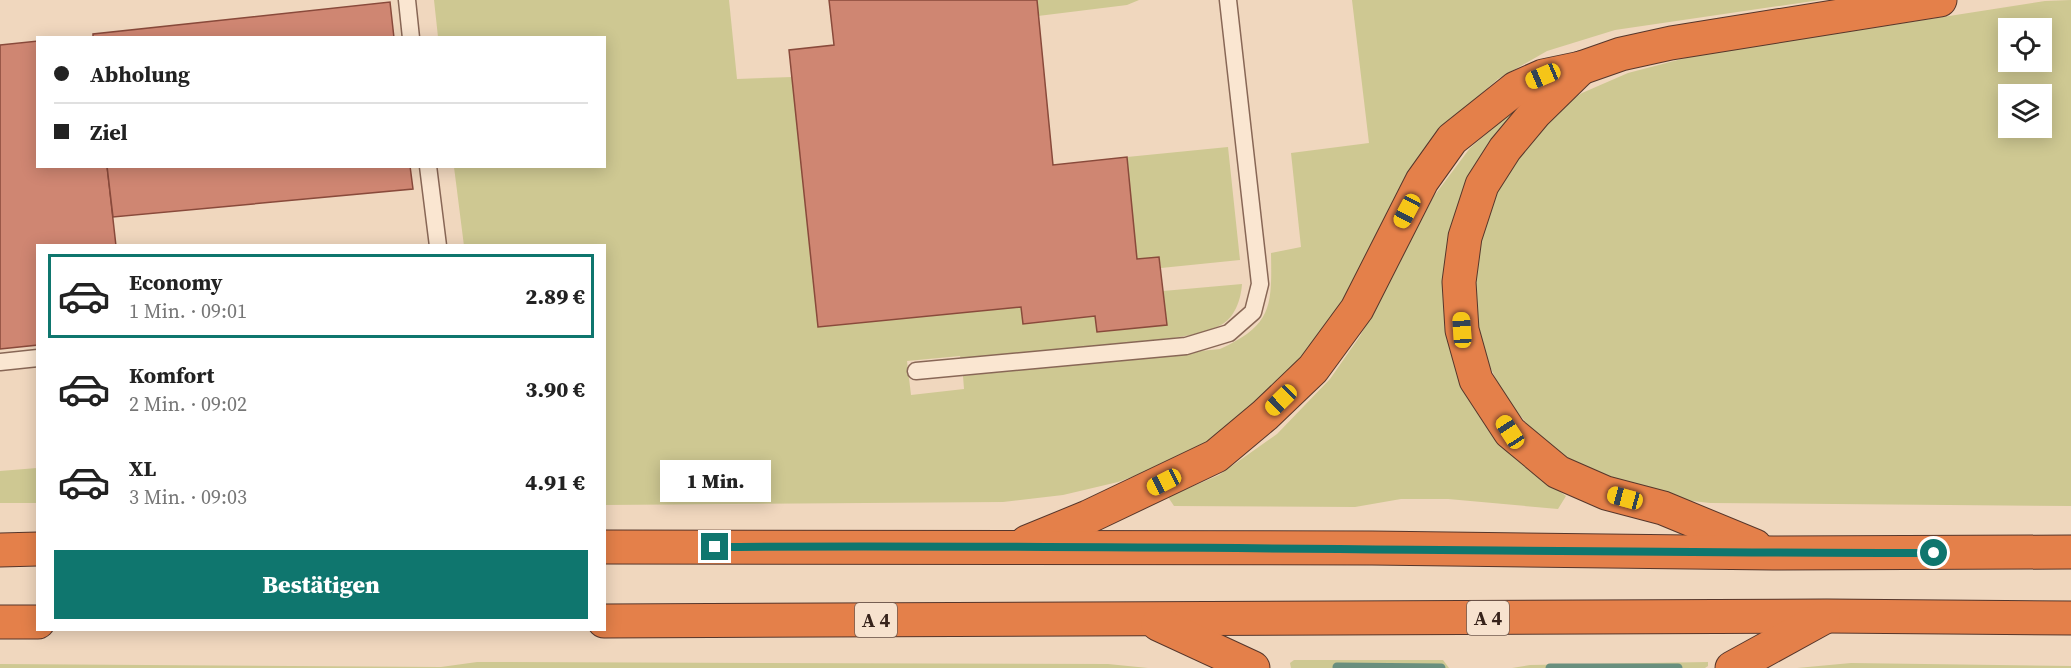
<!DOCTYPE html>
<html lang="de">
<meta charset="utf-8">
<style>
body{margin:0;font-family:"Source Serif 4",serif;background:#f2f2f2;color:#222;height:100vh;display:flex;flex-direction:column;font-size:22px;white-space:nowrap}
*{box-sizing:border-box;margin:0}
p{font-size:20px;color:#767676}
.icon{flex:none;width:33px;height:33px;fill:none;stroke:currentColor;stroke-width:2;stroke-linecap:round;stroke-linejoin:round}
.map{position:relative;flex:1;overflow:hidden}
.side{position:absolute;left:36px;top:244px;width:570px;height:387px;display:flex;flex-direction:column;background:#fff;border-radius:0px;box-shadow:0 3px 15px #0003}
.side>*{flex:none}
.guide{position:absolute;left:36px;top:36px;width:570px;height:132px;border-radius:0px;box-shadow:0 3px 15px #0003;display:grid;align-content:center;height:132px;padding:0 18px;background:#fff}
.buttons{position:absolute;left:1998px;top:18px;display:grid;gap:12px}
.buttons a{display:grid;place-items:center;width:54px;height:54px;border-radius:0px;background:#fff;box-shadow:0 3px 15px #0003;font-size:30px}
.end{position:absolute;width:27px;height:27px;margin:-14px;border:8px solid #0f766e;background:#fff;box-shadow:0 0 0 3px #fff}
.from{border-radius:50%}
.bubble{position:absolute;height:42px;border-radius:0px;background:#fff;box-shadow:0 3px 15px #0003;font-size:20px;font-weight:800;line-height:42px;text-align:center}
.car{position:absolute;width:18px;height:36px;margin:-18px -9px;border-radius:8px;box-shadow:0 0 4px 2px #0007;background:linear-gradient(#f5c518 24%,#345 0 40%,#f5c518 0 76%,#345 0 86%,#f5c518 0)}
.guide b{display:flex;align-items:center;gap:21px;height:57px;font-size:22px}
.guide b+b{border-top:2px solid #e0e0e0}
.guide i{width:15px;height:15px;background:#222}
ul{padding:10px 0 0;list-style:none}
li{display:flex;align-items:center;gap:18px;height:84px;margin:0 12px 9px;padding:0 6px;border:3px solid transparent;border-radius:0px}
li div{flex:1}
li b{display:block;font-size:22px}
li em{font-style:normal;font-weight:800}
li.active{border-color:#0f766e}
li>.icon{width:54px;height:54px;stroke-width:1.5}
.action{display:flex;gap:12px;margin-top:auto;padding:12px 18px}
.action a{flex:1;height:69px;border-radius:0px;background:#0f766e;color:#fff;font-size:24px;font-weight:800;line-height:69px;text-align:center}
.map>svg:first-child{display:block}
.green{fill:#cec892;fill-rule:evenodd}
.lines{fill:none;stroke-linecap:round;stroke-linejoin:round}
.stream{stroke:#698f7e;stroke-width:9}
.building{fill:#cf8672;stroke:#894a3b;stroke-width:1.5}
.lane-casing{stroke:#886756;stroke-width:19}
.highway-casing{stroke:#56362b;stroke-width:35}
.lane{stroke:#fae6d1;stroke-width:16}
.highway{stroke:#e4804a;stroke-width:33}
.route{stroke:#0f766e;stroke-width:8}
.labels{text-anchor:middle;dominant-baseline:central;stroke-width:6;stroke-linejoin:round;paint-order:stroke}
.shield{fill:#f7e2ce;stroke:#715c51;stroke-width:1.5}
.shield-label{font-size:20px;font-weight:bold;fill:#37231b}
</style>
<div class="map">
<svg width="2071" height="668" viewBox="0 0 2071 668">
<rect width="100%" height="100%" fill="#f0d7be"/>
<g class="green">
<path d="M434,0H729L737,79L792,77L818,327L1021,307L1023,324L1095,316L1098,332L1166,325L1163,291L1242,284C1241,299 1235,319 1219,326C1191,339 1155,339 1125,343C1070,349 1016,355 961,361L960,356L907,361L911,395L964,389L963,376L1220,349C1272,325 1272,307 1271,253L1301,247L1291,153L1369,143L1352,0H1820L1615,30L1547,51L1498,79L1461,111L1411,173L1356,281L1320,340L1285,383L1208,443L1165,465L1118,482L1063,495L1003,502L605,505L604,246H464L454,167L604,166V38L438,37Z"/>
<path d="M1037,0H1139L1127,5L1038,16Z"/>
<path d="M2071,0V506L1710,503L1674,499L1649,493L1573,464L1531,429L1505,397L1488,363L1476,323V241L1504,170L1554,112L1582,93L1628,73L1693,56L2045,1ZM2008,28H2042V62H2008ZM2008,94H2042V128H2008Z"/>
<path d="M1520,105L1522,107L1459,204L1482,419L1518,461L1566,496L1558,509L1448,499H1401L1355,507L1174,506L1168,497L1219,475L1277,434L1330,379L1360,336L1434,196L1470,148Z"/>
<path d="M1228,147L1240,260L1161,268L1159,257L1137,259L1127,157Z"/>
<path d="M37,468V503H0V471Z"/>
<path d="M1294,660H1443L1449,668H1291L1290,663Z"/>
<path d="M477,662L1108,664L1148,668H0V664L441,667Z"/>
<path d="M1708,662V666L1705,668H1512L1530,665Z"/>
<path d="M1851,663L2071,666V668H1797Z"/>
</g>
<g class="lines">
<g class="stream">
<path d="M1337,667L1441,668"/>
<path d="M1550,668H1678"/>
</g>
</g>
<g class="building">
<path d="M829,0H1037L1053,165L1127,157L1137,259L1159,257L1167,325L1097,332L1095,316L1023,324L1021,307L818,327L789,50L834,45Z"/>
<path d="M390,2L394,38H93V34Z"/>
<path d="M38,41V166H107L116,246H38V345L0,349V45Z"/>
<path d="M107,166H410L413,189L113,217Z"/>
</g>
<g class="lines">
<defs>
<g id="lane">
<path d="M407,0L411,38"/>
<path d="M428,166L438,246"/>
<path d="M0,362L38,358"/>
<path d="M916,371L1186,346L1229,333L1253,312L1260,284L1228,0"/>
</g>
<g id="highway">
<path d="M1581,68L1535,113L1505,149L1482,185L1465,237L1459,282L1462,330L1476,380L1510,432L1558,472L1606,493L1663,508L1755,546"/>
<path d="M1027,542L1088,517L1216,456L1265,415L1313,369L1357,309L1422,181L1452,139L1516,88L1543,76L1581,68L1621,54L1671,43L1940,0"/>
<path d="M604,547L1372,548L1773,553L2071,552"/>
<path d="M0,550L38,549"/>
<path d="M604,621L1827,616L2071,618"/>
<path d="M0,622H38"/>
<path d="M1158,624L1253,668"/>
<path d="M1732,668L1823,618"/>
</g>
</defs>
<use href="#lane" class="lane-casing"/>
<use href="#highway" class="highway-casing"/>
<use href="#lane" class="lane"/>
<use href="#highway" class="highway"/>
</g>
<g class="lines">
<path class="route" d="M715,547C1121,544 1528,553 1934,553"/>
</g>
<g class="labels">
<g class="shield">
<rect x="1467" y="601" width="42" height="34" rx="4.5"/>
<rect x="855" y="603" width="42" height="34" rx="4.5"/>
</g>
<g class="shield-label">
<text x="1488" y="618">A 4</text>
<text x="876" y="620">A 4</text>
</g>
</g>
</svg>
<div class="buttons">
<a><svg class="icon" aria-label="locate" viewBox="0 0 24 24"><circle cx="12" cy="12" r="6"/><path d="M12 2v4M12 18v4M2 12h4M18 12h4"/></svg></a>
<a><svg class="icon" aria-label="layers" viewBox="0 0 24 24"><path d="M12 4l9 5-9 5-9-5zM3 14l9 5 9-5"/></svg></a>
</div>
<i class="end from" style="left:1934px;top:553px"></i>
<i class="end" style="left:715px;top:547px"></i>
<div class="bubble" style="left:660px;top:460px;width:111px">1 Min.</div>
<i class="car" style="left:1543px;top:76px;rotate:247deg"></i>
<i class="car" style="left:1407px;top:211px;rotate:208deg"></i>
<i class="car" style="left:1462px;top:330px;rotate:356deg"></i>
<i class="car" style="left:1281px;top:400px;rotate:226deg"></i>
<i class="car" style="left:1510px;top:432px;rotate:327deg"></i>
<i class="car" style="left:1164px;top:482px;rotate:243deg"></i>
<i class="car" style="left:1625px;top:498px;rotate:285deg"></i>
<div class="guide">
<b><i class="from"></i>Abholung</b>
<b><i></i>Ziel</b>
</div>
<section class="side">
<ul>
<li class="active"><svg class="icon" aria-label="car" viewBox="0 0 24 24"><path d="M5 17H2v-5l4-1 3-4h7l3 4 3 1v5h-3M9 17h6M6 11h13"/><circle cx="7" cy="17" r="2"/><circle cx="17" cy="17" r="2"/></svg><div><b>Economy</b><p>1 Min. · 09:01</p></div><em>2.89 €</em></li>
<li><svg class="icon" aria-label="car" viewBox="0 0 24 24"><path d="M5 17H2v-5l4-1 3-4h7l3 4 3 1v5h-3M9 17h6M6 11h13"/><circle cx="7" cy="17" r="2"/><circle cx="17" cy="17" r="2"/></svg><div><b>Komfort</b><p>2 Min. · 09:02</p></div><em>3.90 €</em></li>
<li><svg class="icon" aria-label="car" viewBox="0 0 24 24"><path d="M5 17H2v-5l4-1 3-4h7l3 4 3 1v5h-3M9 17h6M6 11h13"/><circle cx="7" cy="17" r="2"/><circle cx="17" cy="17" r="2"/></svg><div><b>XL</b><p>3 Min. · 09:03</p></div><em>4.91 €</em></li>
</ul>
<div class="action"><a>Bestätigen</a></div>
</section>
</div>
